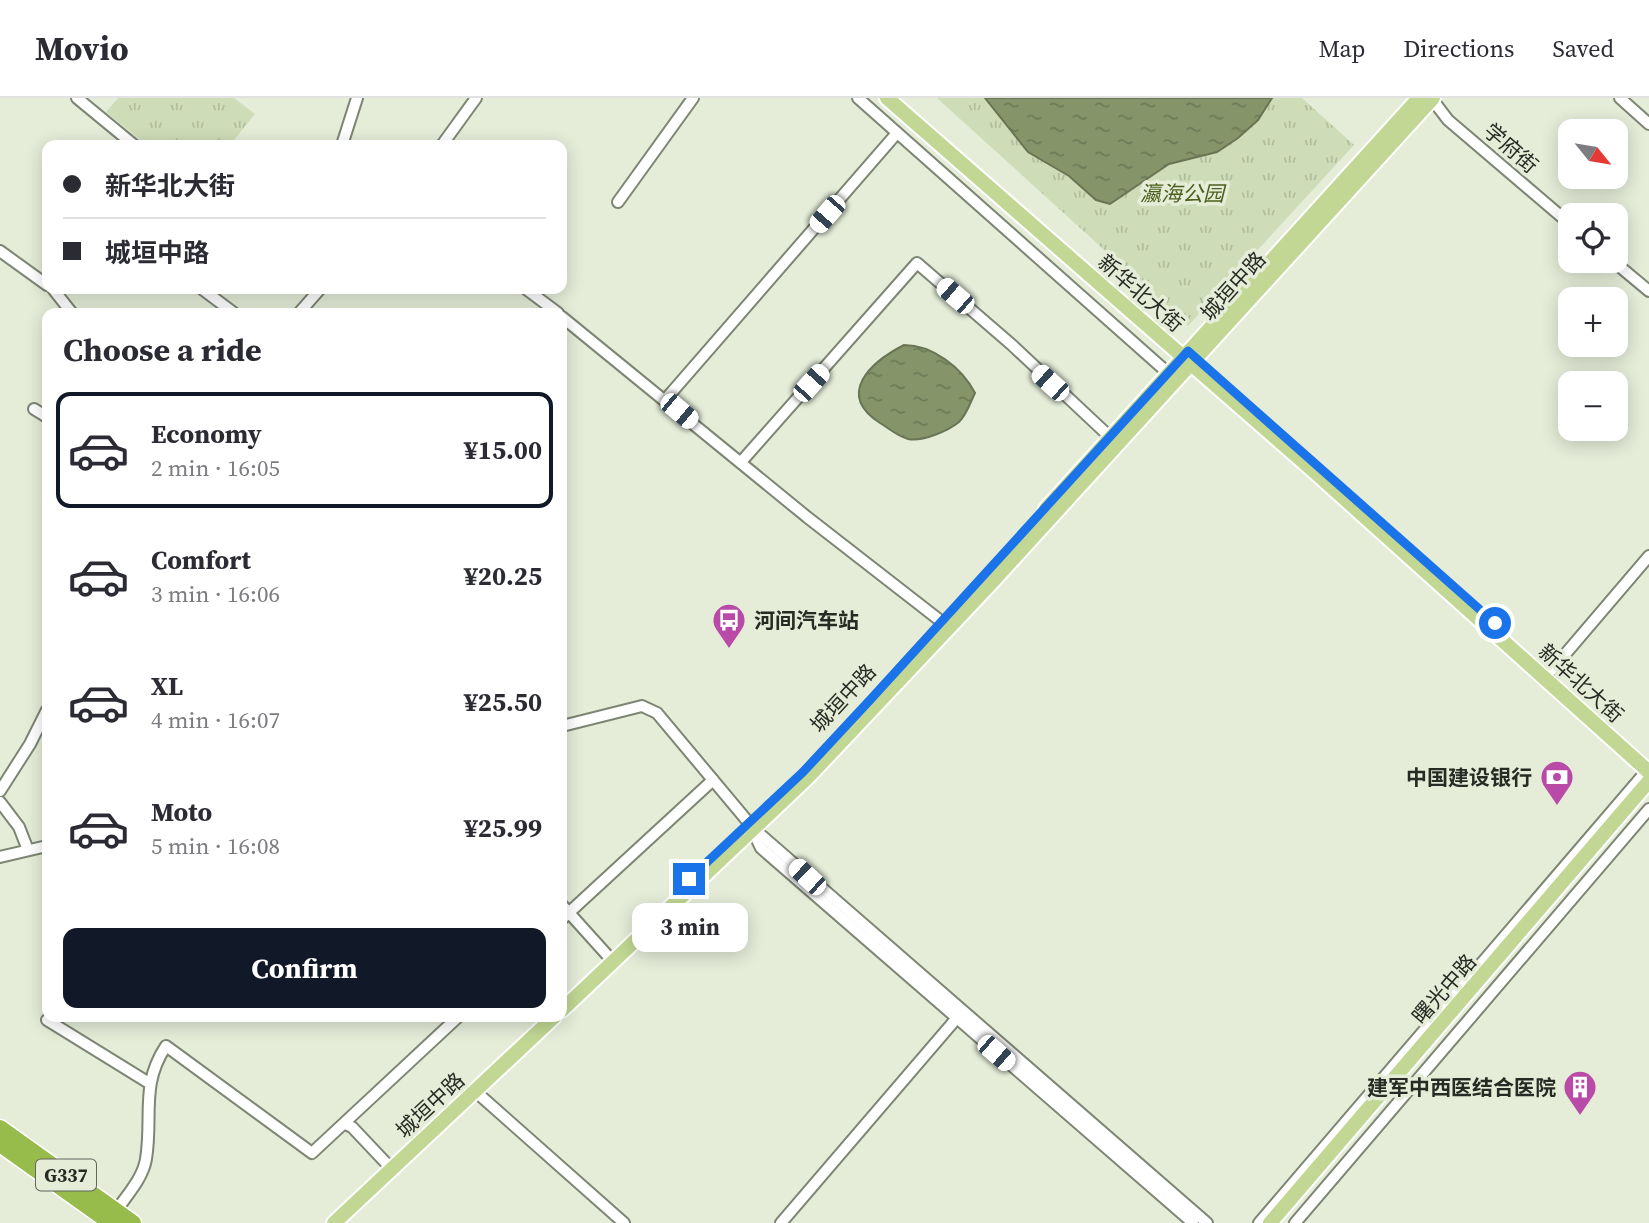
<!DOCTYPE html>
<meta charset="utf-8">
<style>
body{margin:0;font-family:"Source Serif 4","Noto Sans SC",serif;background:#f7f7f7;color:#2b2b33;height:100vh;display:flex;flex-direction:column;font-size:26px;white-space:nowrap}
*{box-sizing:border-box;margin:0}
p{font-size:23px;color:#7c7c81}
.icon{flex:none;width:38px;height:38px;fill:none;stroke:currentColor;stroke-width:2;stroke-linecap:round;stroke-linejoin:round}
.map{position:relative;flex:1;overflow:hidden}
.drawer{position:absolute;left:42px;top:210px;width:525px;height:714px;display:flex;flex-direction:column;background:#fff;border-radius:14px;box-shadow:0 4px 18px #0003}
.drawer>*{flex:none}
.banner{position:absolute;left:42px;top:42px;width:525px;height:154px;border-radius:14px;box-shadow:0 4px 18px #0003;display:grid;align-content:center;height:154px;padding:0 21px;background:#fff}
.needle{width:46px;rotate:120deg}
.buttons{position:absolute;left:1558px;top:21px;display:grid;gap:14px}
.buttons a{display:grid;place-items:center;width:70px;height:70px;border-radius:14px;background:#fff;box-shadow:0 4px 18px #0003;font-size:35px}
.end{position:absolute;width:32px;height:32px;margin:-16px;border:9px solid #1a73e8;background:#fff;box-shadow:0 0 0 4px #fff}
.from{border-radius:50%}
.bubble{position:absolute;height:49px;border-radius:14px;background:#fff;box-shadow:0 4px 18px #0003;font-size:23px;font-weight:700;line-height:49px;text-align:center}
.car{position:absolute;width:21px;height:42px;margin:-21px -10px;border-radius:9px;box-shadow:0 0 5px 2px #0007;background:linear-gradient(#fff 24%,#345 0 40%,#fff 0 76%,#345 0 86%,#fff 0)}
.banner b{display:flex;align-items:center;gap:24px;height:66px;font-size:26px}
.banner b+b{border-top:2px solid #e1e1e2}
.banner i{width:18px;height:18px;background:#2b2b33}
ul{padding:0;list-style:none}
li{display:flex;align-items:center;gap:21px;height:116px;margin:0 14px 10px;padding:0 7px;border:4px solid transparent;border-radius:14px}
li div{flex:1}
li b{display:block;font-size:26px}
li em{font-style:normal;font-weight:700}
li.current{border-color:#111827}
li>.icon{width:63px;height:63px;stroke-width:1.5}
h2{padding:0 21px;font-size:32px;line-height:84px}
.button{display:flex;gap:14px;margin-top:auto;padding:14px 21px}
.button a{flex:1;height:80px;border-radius:14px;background:#111827;color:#fff;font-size:28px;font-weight:700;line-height:80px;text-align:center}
header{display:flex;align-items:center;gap:42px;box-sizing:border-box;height:98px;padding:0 35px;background:#fff;border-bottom:2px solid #e1e1e2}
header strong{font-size:33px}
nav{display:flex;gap:38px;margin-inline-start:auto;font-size:24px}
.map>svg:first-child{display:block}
.park{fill:url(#park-tufts)}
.water{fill:url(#water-ripples);stroke:#697554;stroke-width:2}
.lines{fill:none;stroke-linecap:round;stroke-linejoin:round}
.minor-casing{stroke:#7d8573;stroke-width:14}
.major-casing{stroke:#fff;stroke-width:18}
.highway-casing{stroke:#fff;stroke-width:19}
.minor{stroke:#fff;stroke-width:10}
.major{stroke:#c1d793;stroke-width:14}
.highway{stroke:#98bc4b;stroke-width:16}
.route{stroke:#1a73e8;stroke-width:9}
.labels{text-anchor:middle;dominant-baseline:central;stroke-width:7;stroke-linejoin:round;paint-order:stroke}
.shield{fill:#e5edd9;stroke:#61655a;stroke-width:2}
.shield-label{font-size:19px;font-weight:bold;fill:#282b23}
.street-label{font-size:21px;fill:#282b23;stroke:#e5edd9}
.park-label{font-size:21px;font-style:italic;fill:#4b5f1c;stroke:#e5edd9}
.poi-label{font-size:21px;font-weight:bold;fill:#282b23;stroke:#e5edd9;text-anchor:end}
</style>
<header>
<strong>Movio</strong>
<nav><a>Map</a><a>Directions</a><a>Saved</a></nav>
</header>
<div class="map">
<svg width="1649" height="1125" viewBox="0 0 1649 1125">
<defs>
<pattern id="park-tufts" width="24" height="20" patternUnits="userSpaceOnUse" patternTransform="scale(1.75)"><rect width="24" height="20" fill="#cedcb7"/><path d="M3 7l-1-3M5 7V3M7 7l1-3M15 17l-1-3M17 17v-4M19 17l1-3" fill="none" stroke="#b1bd9d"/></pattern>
<pattern id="water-ripples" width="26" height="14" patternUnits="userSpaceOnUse" patternTransform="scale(1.75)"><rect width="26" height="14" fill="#859569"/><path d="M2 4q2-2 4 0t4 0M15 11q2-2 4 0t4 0" fill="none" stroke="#6d7a56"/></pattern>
</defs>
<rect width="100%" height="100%" fill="#e5edd9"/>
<g class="park">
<path d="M118,0H234L255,16L230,47H147L106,14Z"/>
<path d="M937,0H1302L1354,47L1188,228Z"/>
</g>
<g class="water">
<path d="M985,0H1272L1258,22L1238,40L1217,54L1169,66L1110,106L1096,102L1069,78L1028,54Z"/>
<path d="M904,247C933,247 962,270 975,295C970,305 967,316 959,324C948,333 922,344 908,341C897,338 890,331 880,325C835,296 871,264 904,247Z"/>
</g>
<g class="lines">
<defs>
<g id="minor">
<path d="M77,0L134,47"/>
<path d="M858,0L1168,275"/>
<path d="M1620,0L1649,26"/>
<path d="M1432,1L1448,22L1570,126"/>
<path d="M342,47L357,0"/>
<path d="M442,47L476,0"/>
<path d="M618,104L693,0"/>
<path d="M0,153L47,187"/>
<path d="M1613,163L1649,193"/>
<path d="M53,191L72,215"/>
<path d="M202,191L234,215"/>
<path d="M526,191L558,215"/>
<path d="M299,215L320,191"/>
<path d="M562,219L807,419L942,524"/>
<path d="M665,302L897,35"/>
<path d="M34,311L47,319"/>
<path d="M741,364L917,165L1012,247L1110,339"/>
<path d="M1550,574L1649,458"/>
<path d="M562,628L642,608L657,615L749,725L761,750L1193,1125"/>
<path d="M0,693L30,646L47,612"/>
<path d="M0,704L19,729L28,752"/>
<path d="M754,731L1207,1125"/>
<path d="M0,759L47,748"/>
<path d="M562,807L608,858"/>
<path d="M562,821L713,682"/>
<path d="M47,922L149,985"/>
<path d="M475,993L624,1125"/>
<path d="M345,1026L352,1029L386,1065"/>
<path d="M116,1113C127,1097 143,1080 146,1061C153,1018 140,987 166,948L312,1055L458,919"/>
<path d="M781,1125L956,921"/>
<path d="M1259,1125L1649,670"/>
<path d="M1295,1125L1649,711"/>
</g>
<g id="major">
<path d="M887,0L1316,375L1649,674"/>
<path d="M1046,411L1419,0"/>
<path d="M562,912L808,679L992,484L1433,0"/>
<path d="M334,1125L554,919"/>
<path d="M1270,1125L1649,683"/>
</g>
<g id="highway">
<path d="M0,1030L133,1125"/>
<path d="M0,1046L111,1125"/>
</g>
</defs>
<use href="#minor" class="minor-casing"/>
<use href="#major" class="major-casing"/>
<use href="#highway" class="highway-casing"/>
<use href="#minor" class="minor"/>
<use href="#major" class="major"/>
<use href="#highway" class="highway"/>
</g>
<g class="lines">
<path class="route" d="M689,781L803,674L870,602L1188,253L1495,525"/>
</g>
<defs>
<symbol id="bus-pin" viewBox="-11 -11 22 30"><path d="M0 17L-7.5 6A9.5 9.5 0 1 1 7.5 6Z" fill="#ba4aa7" stroke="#e5edd9"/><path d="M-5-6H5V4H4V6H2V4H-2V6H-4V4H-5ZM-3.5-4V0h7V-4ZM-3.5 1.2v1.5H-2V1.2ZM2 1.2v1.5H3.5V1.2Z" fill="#fff"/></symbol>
<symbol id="bank-pin" viewBox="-11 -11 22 30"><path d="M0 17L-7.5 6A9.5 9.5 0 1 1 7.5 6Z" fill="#ba4aa7" stroke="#e5edd9"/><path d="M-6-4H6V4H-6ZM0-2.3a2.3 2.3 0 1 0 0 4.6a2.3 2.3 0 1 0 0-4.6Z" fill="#fff"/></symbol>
<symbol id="building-pin" viewBox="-11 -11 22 30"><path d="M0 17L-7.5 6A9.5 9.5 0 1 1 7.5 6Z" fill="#ba4aa7" stroke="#e5edd9"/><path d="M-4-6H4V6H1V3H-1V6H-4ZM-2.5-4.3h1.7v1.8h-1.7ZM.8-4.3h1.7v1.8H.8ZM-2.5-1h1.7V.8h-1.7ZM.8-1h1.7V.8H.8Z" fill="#fff"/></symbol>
</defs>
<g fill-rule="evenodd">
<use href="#bus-pin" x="710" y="503" width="38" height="52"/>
<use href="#bank-pin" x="1538" y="660" width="38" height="52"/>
<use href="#building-pin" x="1561" y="970" width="38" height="52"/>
</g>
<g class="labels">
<rect class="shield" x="36" y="1061.5" width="60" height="31" rx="5"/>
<g class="shield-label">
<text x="66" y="1077">G337</text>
</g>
<g class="street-label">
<text transform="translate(1511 50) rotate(41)">学府街</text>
<text transform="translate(1233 188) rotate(-48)">城垣中路</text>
<text transform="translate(1141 195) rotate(41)">新华北大街</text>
<text transform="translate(1581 585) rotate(42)">新华北大街</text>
<text transform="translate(843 600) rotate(-47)">城垣中路</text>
<text transform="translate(1444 891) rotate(-49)">曙光中路</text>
<text transform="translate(430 1007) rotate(-43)">城垣中路</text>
</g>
<g class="park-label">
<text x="1182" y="95">瀛海公园</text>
</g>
<g class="poi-label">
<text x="754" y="522" text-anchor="start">河间汽车站</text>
<text x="1532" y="679">中国建设银行</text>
<text x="1556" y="989">建军中西医结合医院</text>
</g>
</g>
</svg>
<div class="buttons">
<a><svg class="needle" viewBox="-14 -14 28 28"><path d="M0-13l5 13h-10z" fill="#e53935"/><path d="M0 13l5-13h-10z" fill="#7c7c81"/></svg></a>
<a><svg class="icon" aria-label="locate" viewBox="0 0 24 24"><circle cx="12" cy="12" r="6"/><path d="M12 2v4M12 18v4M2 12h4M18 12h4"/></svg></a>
<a>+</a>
<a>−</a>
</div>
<i class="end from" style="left:1495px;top:525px"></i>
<i class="end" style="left:689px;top:781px"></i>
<div class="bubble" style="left:632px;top:805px;width:116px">3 min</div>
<i class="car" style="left:827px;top:116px;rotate:221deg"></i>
<i class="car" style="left:955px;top:198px;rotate:311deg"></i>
<i class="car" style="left:811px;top:285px;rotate:42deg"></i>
<i class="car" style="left:1050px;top:285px;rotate:312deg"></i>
<i class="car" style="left:679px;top:313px;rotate:130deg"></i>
<i class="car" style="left:807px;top:779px;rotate:313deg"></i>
<i class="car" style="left:996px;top:955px;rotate:131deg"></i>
<div class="banner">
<b><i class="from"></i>新华北大街</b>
<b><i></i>城垣中路</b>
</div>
<section class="drawer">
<h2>Choose a ride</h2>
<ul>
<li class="current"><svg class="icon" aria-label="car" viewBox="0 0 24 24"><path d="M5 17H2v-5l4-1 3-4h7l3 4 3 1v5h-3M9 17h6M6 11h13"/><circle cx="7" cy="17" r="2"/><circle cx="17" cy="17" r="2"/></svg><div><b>Economy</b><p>2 min · 16:05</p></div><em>¥15.00</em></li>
<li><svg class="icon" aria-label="car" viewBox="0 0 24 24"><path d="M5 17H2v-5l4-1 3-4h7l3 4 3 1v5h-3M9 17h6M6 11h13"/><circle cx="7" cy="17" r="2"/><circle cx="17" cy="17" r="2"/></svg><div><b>Comfort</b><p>3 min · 16:06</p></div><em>¥20.25</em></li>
<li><svg class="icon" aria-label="car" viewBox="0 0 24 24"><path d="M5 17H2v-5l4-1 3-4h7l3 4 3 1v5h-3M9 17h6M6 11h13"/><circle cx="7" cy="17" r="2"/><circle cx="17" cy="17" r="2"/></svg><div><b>XL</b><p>4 min · 16:07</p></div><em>¥25.50</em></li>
<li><svg class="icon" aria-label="car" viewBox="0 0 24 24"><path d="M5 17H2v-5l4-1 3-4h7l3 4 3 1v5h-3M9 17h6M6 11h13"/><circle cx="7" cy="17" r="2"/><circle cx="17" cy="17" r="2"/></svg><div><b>Moto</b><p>5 min · 16:08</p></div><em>¥25.99</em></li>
</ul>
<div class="button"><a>Confirm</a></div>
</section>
</div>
